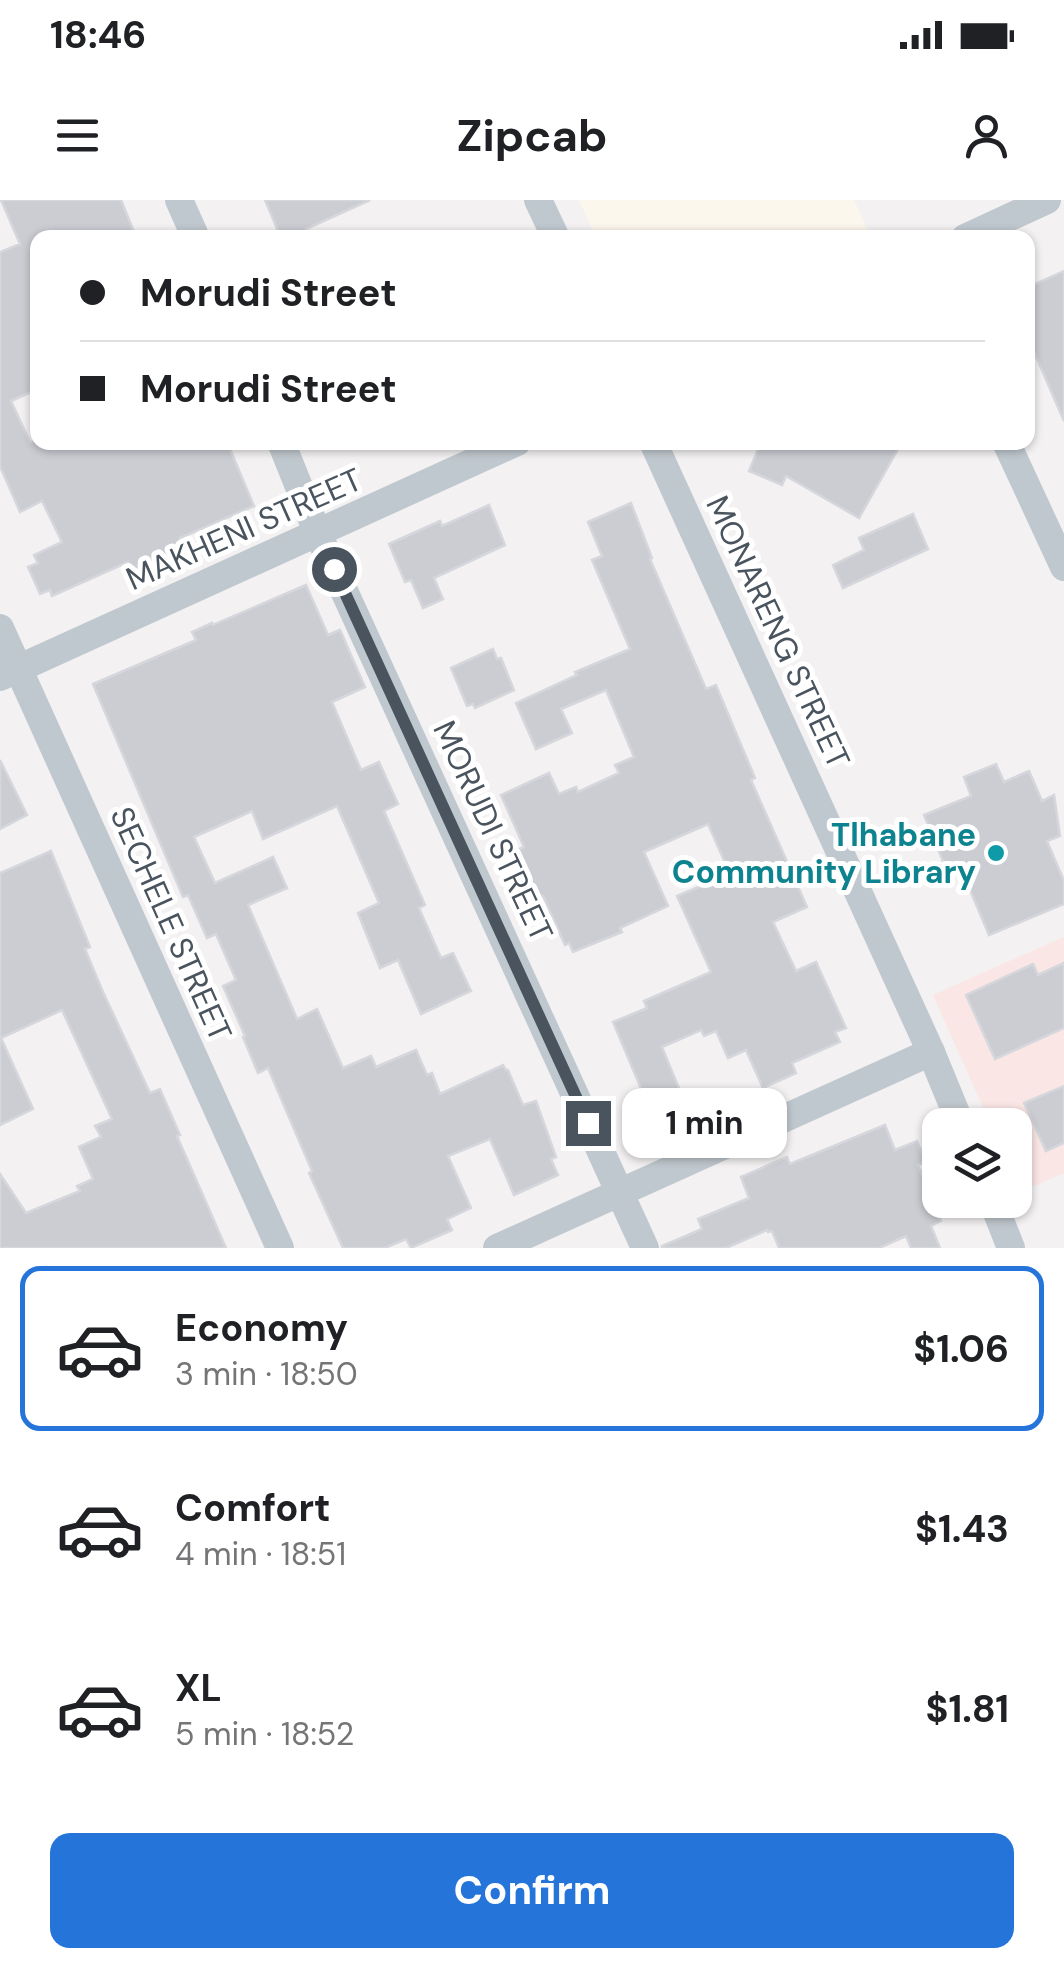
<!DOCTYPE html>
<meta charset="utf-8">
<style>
body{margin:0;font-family:"DM Sans",sans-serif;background:#f2f2f2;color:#202124;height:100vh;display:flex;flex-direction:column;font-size:38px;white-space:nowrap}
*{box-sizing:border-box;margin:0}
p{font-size:32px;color:#757577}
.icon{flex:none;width:55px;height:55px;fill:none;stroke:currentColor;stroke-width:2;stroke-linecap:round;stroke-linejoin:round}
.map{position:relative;height:1048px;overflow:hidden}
.drawer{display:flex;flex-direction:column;background:#fff;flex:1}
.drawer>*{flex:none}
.top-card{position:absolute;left:30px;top:30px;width:1005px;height:220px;border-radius:20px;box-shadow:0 2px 8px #0004;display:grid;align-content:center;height:220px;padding:0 50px;background:#fff}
.tools{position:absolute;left:922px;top:908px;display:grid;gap:20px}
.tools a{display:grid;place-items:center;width:110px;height:110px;border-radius:20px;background:#fff;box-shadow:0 2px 8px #0004;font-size:50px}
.end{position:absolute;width:45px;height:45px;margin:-22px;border:12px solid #4a545e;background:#fff;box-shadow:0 0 0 5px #fff}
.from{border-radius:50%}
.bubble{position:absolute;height:70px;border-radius:20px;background:#fff;box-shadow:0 2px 8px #0004;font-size:32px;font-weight:700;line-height:70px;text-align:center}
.top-card b{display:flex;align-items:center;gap:35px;height:95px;font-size:38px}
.top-card b+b{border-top:2px solid #e0e0e0}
.top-card i{width:25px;height:25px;background:#202124}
ul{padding:18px 0 0;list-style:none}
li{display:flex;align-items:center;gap:30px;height:165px;margin:0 20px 15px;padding:0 30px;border:5px solid transparent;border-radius:20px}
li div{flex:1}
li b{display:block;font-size:38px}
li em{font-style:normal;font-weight:700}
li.on{border-color:#2474da}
li>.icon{width:90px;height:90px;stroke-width:1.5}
.cta{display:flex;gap:20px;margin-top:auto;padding:20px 50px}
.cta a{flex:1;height:115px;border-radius:20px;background:#2474da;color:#fff;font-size:40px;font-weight:700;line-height:115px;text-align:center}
.status{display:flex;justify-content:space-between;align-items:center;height:70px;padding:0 50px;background:#fff;direction:ltr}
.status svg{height:28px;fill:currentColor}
header{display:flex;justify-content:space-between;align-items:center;height:130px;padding:0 50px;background:#fff;font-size:45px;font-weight:700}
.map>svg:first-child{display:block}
.commercial{fill:#fcf7ed}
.medical{fill:#fae6e4}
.building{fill:#cbcdd3;stroke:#d6d7dc;stroke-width:2.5}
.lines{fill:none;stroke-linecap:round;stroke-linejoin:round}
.minor{stroke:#c0c8cf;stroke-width:28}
.route{stroke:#4a545e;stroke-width:12}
.culture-dot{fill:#0f9aa8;stroke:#fff;stroke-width:4}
.labels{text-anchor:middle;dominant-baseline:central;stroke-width:10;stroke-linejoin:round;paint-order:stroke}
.street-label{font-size:32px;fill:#4a545e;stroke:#fff}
.culture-label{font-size:32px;font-weight:bold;fill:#0d838f;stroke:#fff;text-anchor:end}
</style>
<div class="status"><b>18:46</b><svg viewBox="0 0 49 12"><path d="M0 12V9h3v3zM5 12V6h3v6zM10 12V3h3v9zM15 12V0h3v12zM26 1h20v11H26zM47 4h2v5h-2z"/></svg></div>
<header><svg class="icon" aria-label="menu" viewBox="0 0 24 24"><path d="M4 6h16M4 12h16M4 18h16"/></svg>Zipcab<svg class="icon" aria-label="person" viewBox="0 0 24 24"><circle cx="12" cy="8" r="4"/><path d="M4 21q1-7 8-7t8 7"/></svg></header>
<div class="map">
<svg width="1064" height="1048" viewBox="0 0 1064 1048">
<rect width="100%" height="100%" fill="#f3f1f1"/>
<path class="commercial" d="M579,0H854L870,36L596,37Z"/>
<path class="medical" d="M1064,737V973L1021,992L1015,978V925H991L933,795Z"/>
<g class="building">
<path d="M1,0H121L134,32L121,38H38V189L11,201L30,242H227L254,306L180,338L185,350L157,363L158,365L134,375L128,362L52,396L50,390L40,394L28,367L38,363L34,355L62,342L42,301L20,312L0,266V52L20,44Z"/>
<path d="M265,0H370L306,29L309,38H281Z"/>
<path d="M1064,71V221L1028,138V87Z"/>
<path d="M761,242H902L859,318L786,276L782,285L749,271Z"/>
<path d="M631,303L652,358L650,359L706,489L716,485L755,578L751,580L807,707L773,722L796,771L816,762L846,828L835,832L840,842L792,863L796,873L763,888L746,850L728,858L716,831L704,836L701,830L662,847L685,903L653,917L613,822L647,808L644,801L711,772L677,696L730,674L708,624L644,652L668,706L620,728L622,732L573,752L569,743L565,745L543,696L537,699L524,672L515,651L524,647L501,595L549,573L559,594L576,587L578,592L619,573L615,565L634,557L606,490L561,509L572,533L536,549L516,503L577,475L575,472L630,449L592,360L602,356L588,322Z"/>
<path d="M489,305L505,345L434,378L443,399L423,408L411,380L405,382L389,344L440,321L442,326Z"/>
<path d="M913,314L928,349L843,388L833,365L864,350L859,338Z"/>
<path d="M306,385L328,435L340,430L365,487L332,502L361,570L379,562L398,604L384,611L425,705L419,708L441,758L453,753L471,791L421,814L398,760L380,768L358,713L379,703L337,606L263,639L252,611L194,637L215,683L273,657L287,688L248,705L297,819L317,809L343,868L371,856L376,867L416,850L427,875L432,873L440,894L503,865L506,870H508L523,905L536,901L556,957L551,959L558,975L514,995L490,939L448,956L471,1008L447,1019L452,1030L411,1048L406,1039L385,1048H343L309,973L312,971L268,868L258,873L243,837L245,836L223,786L236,780L216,734L207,738L188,695L183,697L93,484L196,440L192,432L212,423L213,425Z"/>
<path d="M493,449L497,459L501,458L514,490L475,508L473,504L467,506L451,468Z"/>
<path d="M0,560L27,615L0,629Z"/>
<path d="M996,564L1004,582L1029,571L1042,601L1054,595L1060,636L1047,641L1064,681V704L989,735L960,666L947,671L924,615L971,596L964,577Z"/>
<path d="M51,651L90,747L85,749L103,792L150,893L160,889L180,935L177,936L226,1048H0V974L26,1013L80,991L77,986L93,979L79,947L101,937L95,926L112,919L62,810L1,838L33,909L0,925V673Z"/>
<path d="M1064,763V828L995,859L966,795L1033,764L1038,775Z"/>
<path d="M1064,886V943L1046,951L1024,903Z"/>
<path d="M885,925L895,950L917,941L926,962L918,965L941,1021L931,1026L940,1048H911L906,1036L879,1048H779L772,1031L768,1032L767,1030L726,1048H662V1046L702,1029L698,1019L749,998L741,977L787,957L790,964Z"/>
</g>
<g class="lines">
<g class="minor">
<path d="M179,0L196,38"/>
<path d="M538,0L556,38"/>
<path d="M965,38L1047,0"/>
<path d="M281,242L318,334L645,1048"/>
<path d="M653,242L931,852L961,925"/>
<path d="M1006,242L1064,367"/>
<path d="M0,428L280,1048"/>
<path d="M0,477L517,242"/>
<path d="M992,1000L1011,1048"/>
<path d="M497,1048L931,852"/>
</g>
</g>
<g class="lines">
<path class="route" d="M334,369L588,923"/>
</g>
<circle class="culture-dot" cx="996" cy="653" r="10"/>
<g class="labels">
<g class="street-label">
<text transform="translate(244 329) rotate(-24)">MAKHENI STREET</text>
<text transform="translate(778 432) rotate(65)">MONARENG STREET</text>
<text transform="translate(493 631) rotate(65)">MORUDI STREET</text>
<text transform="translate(171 724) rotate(66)">SECHELE STREET</text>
</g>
<g class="culture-label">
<text x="976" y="635">Tlhabane<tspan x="976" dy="37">Community Library</tspan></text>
</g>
</g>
</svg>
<div class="tools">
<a><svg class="icon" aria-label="layers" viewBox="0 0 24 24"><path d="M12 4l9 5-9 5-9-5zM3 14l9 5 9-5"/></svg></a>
</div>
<i class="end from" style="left:334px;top:369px"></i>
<i class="end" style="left:588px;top:923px"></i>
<div class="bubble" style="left:622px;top:888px;width:165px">1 min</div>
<div class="top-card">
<b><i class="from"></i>Morudi Street</b>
<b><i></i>Morudi Street</b>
</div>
</div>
<section class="drawer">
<ul>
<li class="on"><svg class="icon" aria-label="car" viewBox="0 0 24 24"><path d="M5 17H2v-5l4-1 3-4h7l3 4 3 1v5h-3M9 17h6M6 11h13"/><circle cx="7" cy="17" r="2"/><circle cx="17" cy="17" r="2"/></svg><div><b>Economy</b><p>3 min · 18:50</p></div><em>$1.06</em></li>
<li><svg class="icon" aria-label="car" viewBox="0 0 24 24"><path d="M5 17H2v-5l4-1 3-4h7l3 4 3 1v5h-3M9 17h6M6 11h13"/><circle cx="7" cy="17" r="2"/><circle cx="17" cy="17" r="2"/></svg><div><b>Comfort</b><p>4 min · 18:51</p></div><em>$1.43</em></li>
<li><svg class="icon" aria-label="car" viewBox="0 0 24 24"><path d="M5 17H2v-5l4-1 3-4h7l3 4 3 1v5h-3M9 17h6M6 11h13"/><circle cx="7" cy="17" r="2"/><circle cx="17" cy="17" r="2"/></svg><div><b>XL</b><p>5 min · 18:52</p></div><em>$1.81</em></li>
</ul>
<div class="cta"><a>Confirm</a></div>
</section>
